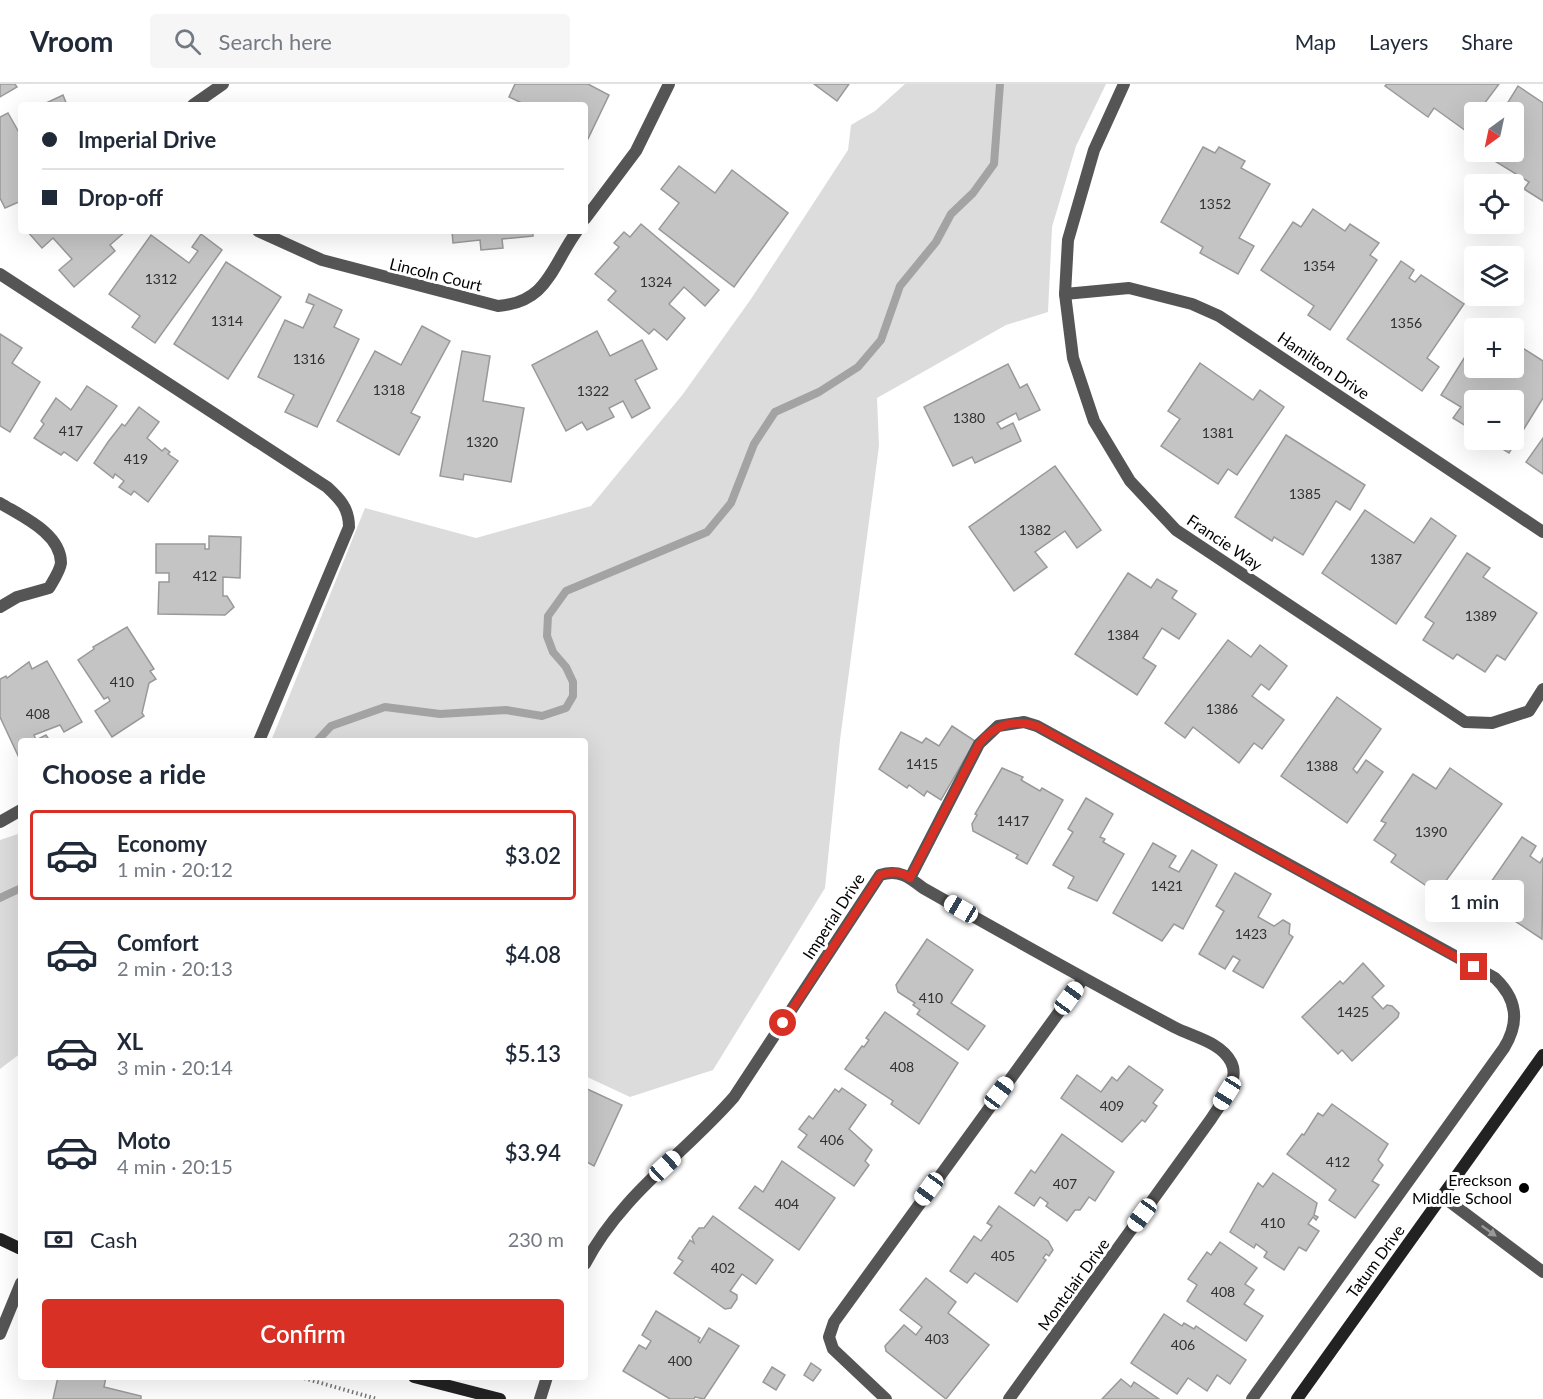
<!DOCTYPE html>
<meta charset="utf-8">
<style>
body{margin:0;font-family:Lato,sans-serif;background:#f6f6f7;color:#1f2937;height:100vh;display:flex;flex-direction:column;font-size:22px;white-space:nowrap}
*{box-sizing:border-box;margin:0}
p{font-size:20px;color:#747a83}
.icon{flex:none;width:33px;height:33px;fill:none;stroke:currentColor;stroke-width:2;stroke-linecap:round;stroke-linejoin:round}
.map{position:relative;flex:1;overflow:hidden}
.details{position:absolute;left:18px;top:654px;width:570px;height:642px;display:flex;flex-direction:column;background:#fff;border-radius:6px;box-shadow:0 6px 24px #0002}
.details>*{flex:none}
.banner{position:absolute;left:18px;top:18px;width:570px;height:132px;border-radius:6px;box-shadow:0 6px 24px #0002;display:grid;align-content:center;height:132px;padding:0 24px;background:#fff}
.needle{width:39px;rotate:213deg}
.tools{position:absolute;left:1464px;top:18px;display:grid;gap:12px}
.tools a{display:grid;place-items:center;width:60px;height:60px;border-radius:6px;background:#fff;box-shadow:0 6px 24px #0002;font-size:30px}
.end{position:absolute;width:27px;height:27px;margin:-14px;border:8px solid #d93025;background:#fff;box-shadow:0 0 0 3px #fff}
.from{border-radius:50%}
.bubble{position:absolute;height:42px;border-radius:6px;background:#fff;box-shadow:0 6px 24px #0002;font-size:20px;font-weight:600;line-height:42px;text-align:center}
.car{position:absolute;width:18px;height:36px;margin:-18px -9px;border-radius:8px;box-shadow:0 0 4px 2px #0007;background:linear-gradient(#fff 24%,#345 0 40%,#fff 0 76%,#345 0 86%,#fff 0)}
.banner b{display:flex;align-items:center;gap:21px;height:57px;font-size:22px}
.banner b+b{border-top:2px solid #e0e1e3}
.banner i{width:15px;height:15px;background:#1f2937}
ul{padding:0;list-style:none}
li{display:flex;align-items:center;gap:18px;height:90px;margin:0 12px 9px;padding:0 12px;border:3px solid transparent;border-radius:6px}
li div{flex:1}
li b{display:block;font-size:22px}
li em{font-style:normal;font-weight:600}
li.current{border-color:#d93025}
li>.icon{width:54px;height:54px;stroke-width:1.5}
h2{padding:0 24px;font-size:27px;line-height:72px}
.pay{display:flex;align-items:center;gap:15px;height:66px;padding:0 24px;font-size:22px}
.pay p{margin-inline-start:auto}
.button{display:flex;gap:12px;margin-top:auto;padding:12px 24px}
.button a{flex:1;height:69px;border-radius:6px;background:#d93025;color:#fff;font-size:24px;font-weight:600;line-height:69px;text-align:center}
header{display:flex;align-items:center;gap:36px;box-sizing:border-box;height:84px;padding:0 30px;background:#fff;border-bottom:2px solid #e0e1e3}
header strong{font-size:28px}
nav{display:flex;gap:33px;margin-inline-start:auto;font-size:21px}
.search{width:420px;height:54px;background:#f6f6f7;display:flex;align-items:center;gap:15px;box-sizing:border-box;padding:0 21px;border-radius:6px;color:#747a83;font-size:22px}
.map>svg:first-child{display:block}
.green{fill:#dcdcdc}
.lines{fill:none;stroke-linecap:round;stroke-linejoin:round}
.stream{stroke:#a3a3a3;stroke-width:8}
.building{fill:#c4c4c4;stroke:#999;stroke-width:1.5}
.path{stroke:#777;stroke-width:4;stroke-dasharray:1.5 3;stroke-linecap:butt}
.lane{stroke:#555;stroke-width:12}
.street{stroke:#555;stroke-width:12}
.secondary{stroke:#222;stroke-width:12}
.oneway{fill:#999}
.route{stroke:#d93025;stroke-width:8}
.poi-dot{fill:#000;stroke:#fff;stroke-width:2}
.labels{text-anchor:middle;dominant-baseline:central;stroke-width:6;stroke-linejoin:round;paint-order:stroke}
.number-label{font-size:14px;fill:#313131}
.street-label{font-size:16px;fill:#000;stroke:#fff}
.poi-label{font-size:16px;fill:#000;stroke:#fff;text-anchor:end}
</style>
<header>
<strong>Vroom</strong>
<div class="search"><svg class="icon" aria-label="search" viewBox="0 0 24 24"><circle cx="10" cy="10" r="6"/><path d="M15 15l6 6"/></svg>Search here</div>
<nav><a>Map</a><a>Layers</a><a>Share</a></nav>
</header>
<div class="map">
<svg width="1543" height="1315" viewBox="0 0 1543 1315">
<rect width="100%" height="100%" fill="#fff"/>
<g class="green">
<path d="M905,0H1106L1076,62L1052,143L1048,228L1006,241L877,314L879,362L840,656L825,804L713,986L630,1013L585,992V657H271L365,424L476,454L591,422L683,310L751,215L848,66L851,41L875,27Z"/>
<path d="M21,749V969L0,985V756Z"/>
</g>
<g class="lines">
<g class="stream">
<path d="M317,657L331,642L385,623L440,630L506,626L542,632L566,624L573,612V598L566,583L553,568L547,552L548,532L566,507L707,448L731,419L754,360L775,328L819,308L858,283L881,256L900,202L936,158L951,130L973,109L994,80L1000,0"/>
<path d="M0,814L21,804"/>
</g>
</g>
<g class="building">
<path d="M0,0H15L17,3L0,13Z"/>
<path d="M515,0H588L609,11L585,61V21H526L509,13Z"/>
<path d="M814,0H849L837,17Z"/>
<path d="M1387,0H1499L1478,28H1474V34L1466,47L1434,24L1428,33L1385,2Z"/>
<path d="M1518,2L1543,19V117L1524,105L1529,98L1480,68H1514V28H1502Z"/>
<path d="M63,11L67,21H42Z"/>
<path d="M8,29L21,52V117L5,124L0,114V33Z"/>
<path d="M1203,63L1215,69L1219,63L1245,77L1241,84L1270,100L1239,154L1254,162L1238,190L1200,169L1203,163L1161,138Z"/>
<path d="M679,82L715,109L732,86L788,129L734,203L659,145L679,119L661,105Z"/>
<path d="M1313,125L1345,147L1350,140L1379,159L1370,171L1377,176L1330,246L1308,231L1314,222L1261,186L1293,138L1301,143Z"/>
<path d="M641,140L719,206L705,222L684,203L669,220L685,234L667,256L654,245L649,250L608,216L616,207L595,190L619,163L614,159L624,148L630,153Z"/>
<path d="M27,147H126L110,161L115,167L74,203L59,186L72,175L53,154L42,164Z"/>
<path d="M452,147H533V152L502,155L503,164L481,166L480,156L453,159Z"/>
<path d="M201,150L222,166L155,259L132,243L140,232L109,210L151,151L189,179L198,167L192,163Z"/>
<path d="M1401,177L1414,186L1409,194L1415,198L1421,191L1464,220L1427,274L1439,283L1422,307L1347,255Z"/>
<path d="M226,178L281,213L228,295L174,260Z"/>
<path d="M309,210L342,226L334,243L359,255L317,343L285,328L294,311L258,293L285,236L303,244L314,221L306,218Z"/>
<path d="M422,242L450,257L411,329L420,333L399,371L337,337L375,267L401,281Z"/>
<path d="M597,247L610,272L642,256L657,285L635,296L650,324L632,334L623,317L609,324L614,333L587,346L582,338L566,347L532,281Z"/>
<path d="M0,250L22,264L12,279L40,298L10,348L0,342Z"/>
<path d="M1473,260L1474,284H1514V269L1518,261L1543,277V314L1509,369L1488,356H1514V316H1474V347L1453,334L1461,323L1441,311Z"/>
<path d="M462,267L490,272L483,317L524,324L511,398L464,390L463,396L440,392Z"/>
<path d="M1200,279L1253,316L1260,306L1284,323L1237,391L1228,385L1218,400L1161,362L1180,335L1168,327Z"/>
<path d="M1008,280L1020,304L1027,300L1040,326L1019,336L1016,329L997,339L1001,345L1013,339L1021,357L975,379L972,373L953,382L924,323Z"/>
<path d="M87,302L117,322L77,377L64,368L61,371L34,354L44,340L41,337L56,314L71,326Z"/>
<path d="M139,323L159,338L147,354L162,367L165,364L170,368L168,370L178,377L148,418L134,407L131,411L119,403L124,397L115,390L113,394L94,379L108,358L122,340L125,342Z"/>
<path d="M1286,351L1365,401L1350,426L1336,417L1303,471L1274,453L1272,457L1235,433Z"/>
<path d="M1543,354V390L1526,378Z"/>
<path d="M1055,382L1101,446L1077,464L1065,447L1035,468L1047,483L1014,507L969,443Z"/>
<path d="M1365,426L1414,459L1431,434L1456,452L1396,540L1322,489Z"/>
<path d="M209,452L241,453L240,494L223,493V512H227L234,523L225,531L158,530L159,498H169V489H156V460H205V465H209Z"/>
<path d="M1467,469L1490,484L1483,493L1537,529L1505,576L1497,571L1485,588L1457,570L1453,575L1423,556L1434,539L1425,533Z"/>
<path d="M1128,489L1151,504L1157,495L1177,507L1172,514L1196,530L1179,555L1162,544L1143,574L1156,582L1137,611L1075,570Z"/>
<path d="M127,543L154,585L150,587L156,595L149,599L142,629L144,632L112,653L95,627L110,617L108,613L104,615L78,576L94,565L93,563Z"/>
<path d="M1228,556L1251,573L1260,561L1287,582L1269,606L1261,600L1252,612L1284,636L1262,665L1254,659L1239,679L1193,643L1185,654L1165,639Z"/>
<path d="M47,577L82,638L64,648L60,641L34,651L36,656L46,651L50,657H21V678L0,633V595L6,592L7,594L29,578L32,585Z"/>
<path d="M1337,613L1381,645L1353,685L1357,689L1366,676L1383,688L1347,739L1281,692Z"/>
<path d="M952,642L975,657L941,716L927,707L924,712L909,701L907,704L879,685L901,648L922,659L926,654L939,662Z"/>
<path d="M1002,684L1023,693L1021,696L1040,707L1042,704L1063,716L1027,780L1016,774L1018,771L973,747L972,740L977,731L975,730Z"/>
<path d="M1450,684L1502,720L1437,809L1391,778L1396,771L1374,756L1386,739L1381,737L1413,690L1436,705Z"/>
<path d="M1086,714L1113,730L1100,753L1105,755L1103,758L1124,770L1097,817L1068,804L1074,793L1053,781L1073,748L1068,745Z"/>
<path d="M1522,753L1536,762L1530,772L1540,779L1543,774L1542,855L1480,814Z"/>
<path d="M1153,759L1176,772L1169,783L1179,788L1192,766L1217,781L1183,845L1174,840L1162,857L1113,829Z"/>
<path d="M1235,789L1271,810L1258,833L1274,842L1283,836L1290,840L1289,850L1293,853L1263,904L1233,887L1240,876L1233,872L1225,885L1199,870L1224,827L1216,822Z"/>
<path d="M927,855L973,886L951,919L985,942L968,966L917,930L920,926L913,921L915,919L898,908L896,901Z"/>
<path d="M1363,879L1384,902L1372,913L1383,925L1387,921L1392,922L1399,929L1398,933L1352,977L1342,966L1338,970L1302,933L1340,897L1343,900Z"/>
<path d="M885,928L958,979L919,1040L891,1020L893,1017L845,985L862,962L864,963L869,956L866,954Z"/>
<path d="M1129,982L1163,1006L1153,1019L1157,1022L1145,1038L1142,1036L1122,1058L1061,1014L1077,991L1101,1008L1112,993L1117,997Z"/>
<path d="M585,1004L622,1021L594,1082L585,1077Z"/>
<path d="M842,1004L866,1021L849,1045L872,1066L865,1077L869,1081L854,1102L798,1063L807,1051L799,1045L809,1032L813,1035L835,1005L839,1008Z"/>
<path d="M1332,1020L1388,1060L1378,1076L1383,1081L1372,1097L1379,1101L1355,1134L1329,1116L1336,1106L1287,1070L1302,1050L1304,1051L1318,1029L1323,1032Z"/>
<path d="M1062,1050L1114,1088L1095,1117L1089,1113L1080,1126H1075L1067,1137L1046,1122L1048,1119L1040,1113L1034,1122L1015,1109L1031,1086L1035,1089Z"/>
<path d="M782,1077L835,1114L799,1166L739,1124L755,1102L763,1108Z"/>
<path d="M1273,1089L1317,1119L1314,1131L1318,1133L1316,1136L1313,1133L1308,1140L1319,1147L1306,1167L1299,1163L1284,1186L1264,1173L1267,1168L1256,1160L1254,1164L1230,1148L1258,1099L1263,1103Z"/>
<path d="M999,1122L1048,1157L1053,1166L1049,1172L1046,1170L1043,1174L1046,1176L1017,1218L975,1189L967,1199L950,1187L974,1152L981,1157L992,1142L987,1139Z"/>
<path d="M713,1132L773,1176L756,1200L742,1190L730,1207L737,1211V1215L731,1224L725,1225L674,1189L683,1177L678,1174L690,1156L694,1159L692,1153L699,1144H704Z"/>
<path d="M1220,1158L1257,1184L1245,1200L1254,1206L1244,1220L1263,1232L1246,1257L1187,1217L1197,1201L1188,1195L1207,1168L1211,1171Z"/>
<path d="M926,1194L956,1218L948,1229L989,1261L946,1315L886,1267L885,1262L904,1241L916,1251L922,1243L900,1226Z"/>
<path d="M656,1227L700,1254L698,1257L700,1259L709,1244L739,1262L704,1315L695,1313L694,1315H670L623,1287L639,1261L646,1265L651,1257L642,1251Z"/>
<path d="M1164,1230L1182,1242L1184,1239L1194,1245L1196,1242L1246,1276L1230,1300L1217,1291L1207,1307L1188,1294L1177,1310L1131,1279Z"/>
<path d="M811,1279L821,1286L813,1297L804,1291Z"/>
<path d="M772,1283L785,1291L776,1306L763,1298Z"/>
<path d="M58,1293H106L104,1303L141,1312V1315H53Z"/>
<path d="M1121,1295L1131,1303L1134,1298L1159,1315H1102Z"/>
</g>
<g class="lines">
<path class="path" d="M300,1293L377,1315"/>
<g class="lane">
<path d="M0,190L327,403C340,415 349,424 349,443L259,657"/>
<path d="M0,738L21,726"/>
<path d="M910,794L979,660L998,642L1024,638L1037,642L1495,894C1517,915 1520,938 1504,964L1252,1315"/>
<path d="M1442,1112L1543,1188"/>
<path d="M886,1315L833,1265L829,1253L834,1238L1083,895"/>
</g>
<g class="street">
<path d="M1124,0L1094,66L1068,156L1065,210L1073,274L1094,337L1130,397L1176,446L1465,638L1492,639L1529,627L1543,605"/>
<path d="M193,21L223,0"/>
<path d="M585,135L636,67L669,0"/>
<path d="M258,147L322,176L498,222C548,218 551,183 577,147"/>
<path d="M1065,210L1129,204L1192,220L1219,232L1543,448"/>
<path d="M0,419C21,432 61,449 61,479C60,487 53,497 49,504L17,513L0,523"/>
<path d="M585,1180C620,1112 684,1070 734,1013L880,791C899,785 909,793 923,804C1006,851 1090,898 1174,943C1193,953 1221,958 1231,978C1241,997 1220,1020 1211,1035L1009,1315"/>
<path d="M0,1250L21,1199"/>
<path d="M540,1315L547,1293"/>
</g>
<g class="secondary">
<path d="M0,1155L21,1165"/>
<path d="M414,1293L500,1315"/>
<path d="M1297,1315L1543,971"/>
</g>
</g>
<defs><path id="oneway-solid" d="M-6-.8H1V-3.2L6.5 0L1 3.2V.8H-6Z" transform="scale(1.5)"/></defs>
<use class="oneway" href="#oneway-solid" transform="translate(1489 1147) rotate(36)"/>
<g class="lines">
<path class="route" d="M783,939L880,791C891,787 901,787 910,794L979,660C995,640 1013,635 1037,642L1474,883"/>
</g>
<circle class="poi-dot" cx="1524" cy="1104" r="6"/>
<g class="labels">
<g class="number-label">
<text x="1215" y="119">1352</text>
<text x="1319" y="181">1354</text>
<text x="161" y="194">1312</text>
<text x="656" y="197">1324</text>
<text x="227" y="236">1314</text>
<text x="1406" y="238">1356</text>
<text x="309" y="274">1316</text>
<text x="389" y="305">1318</text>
<text x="593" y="306">1322</text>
<text x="969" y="333">1380</text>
<text x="71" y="346">417</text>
<text x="1218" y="348">1381</text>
<text x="482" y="357">1320</text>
<text x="136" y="374">419</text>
<text x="1305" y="409">1385</text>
<text x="1035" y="445">1382</text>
<text x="1386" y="474">1387</text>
<text x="205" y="491">412</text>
<text x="1481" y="531">1389</text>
<text x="1123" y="550">1384</text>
<text x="122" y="597">410</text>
<text x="1222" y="624">1386</text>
<text x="38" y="629">408</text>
<text x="922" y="679">1415</text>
<text x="1322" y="681">1388</text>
<text x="1013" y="736">1417</text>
<text x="1431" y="747">1390</text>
<text x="1167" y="801">1421</text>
<text x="1251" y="849">1423</text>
<text x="931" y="913">410</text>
<text x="1353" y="927">1425</text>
<text x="902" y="982">408</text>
<text x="1112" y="1021">409</text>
<text x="832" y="1055">406</text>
<text x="1338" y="1077">412</text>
<text x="1065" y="1099">407</text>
<text x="787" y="1119">404</text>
<text x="1273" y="1138">410</text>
<text x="1003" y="1171">405</text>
<text x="723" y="1183">402</text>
<text x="1223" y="1207">408</text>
<text x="937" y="1254">403</text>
<text x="1183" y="1260">406</text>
<text x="680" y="1276">400</text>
</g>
<g class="street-label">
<text transform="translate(436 190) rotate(14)">Lincoln Court</text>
<text transform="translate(1324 281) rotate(34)">Hamilton Drive</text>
<text transform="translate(1225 458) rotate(34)">Francie Way</text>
<text transform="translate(833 832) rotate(-57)">Imperial Drive</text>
<text transform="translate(1375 1177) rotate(-54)">Tatum Drive</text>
<text transform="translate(1073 1200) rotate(-54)">Montclair Drive</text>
</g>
<g class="poi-label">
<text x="1512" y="1095">Ereckson<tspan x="1512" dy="18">Middle School</tspan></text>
</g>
</g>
</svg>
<div class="tools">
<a><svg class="needle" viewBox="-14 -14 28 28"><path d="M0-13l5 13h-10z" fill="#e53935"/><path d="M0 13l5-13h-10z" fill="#747a83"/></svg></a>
<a><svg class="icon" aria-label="locate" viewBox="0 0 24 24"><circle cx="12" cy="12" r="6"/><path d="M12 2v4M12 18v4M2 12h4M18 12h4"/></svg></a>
<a><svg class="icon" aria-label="layers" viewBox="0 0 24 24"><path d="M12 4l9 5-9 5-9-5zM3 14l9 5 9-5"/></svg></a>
<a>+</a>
<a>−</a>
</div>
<i class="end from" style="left:783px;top:939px"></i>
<i class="end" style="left:1474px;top:883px"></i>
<div class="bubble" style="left:1425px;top:796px;width:99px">1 min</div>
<i class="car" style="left:961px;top:825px;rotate:300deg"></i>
<i class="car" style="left:1069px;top:914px;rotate:36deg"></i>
<i class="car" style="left:999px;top:1009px;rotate:37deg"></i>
<i class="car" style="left:1227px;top:1009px;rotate:212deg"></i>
<i class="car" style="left:665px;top:1082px;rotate:47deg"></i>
<i class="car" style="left:929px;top:1105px;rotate:216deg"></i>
<i class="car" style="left:1142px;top:1131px;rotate:216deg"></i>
<div class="banner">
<b><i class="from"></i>Imperial Drive</b>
<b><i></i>Drop-off</b>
</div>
<section class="details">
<h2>Choose a ride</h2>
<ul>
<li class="current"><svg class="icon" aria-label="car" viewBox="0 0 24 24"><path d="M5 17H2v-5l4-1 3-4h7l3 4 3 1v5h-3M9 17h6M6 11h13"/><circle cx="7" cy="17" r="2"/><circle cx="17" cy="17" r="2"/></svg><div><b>Economy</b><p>1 min · 20:12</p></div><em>$3.02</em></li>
<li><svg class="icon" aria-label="car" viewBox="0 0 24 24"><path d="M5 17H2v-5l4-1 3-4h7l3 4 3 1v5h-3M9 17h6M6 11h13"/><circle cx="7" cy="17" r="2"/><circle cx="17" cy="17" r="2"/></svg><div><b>Comfort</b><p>2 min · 20:13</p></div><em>$4.08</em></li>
<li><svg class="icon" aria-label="car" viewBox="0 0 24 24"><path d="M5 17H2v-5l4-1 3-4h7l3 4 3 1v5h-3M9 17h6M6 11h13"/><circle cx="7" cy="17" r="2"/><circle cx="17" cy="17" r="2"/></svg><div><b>XL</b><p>3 min · 20:14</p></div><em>$5.13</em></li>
<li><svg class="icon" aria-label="car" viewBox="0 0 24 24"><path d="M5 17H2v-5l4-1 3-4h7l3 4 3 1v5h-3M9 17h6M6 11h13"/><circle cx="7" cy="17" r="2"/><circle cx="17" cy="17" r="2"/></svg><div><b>Moto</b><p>4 min · 20:15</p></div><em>$3.94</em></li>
</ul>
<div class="pay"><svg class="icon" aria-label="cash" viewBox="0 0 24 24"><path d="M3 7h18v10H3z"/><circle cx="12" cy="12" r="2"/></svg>Cash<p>230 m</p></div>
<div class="button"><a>Confirm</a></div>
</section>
</div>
